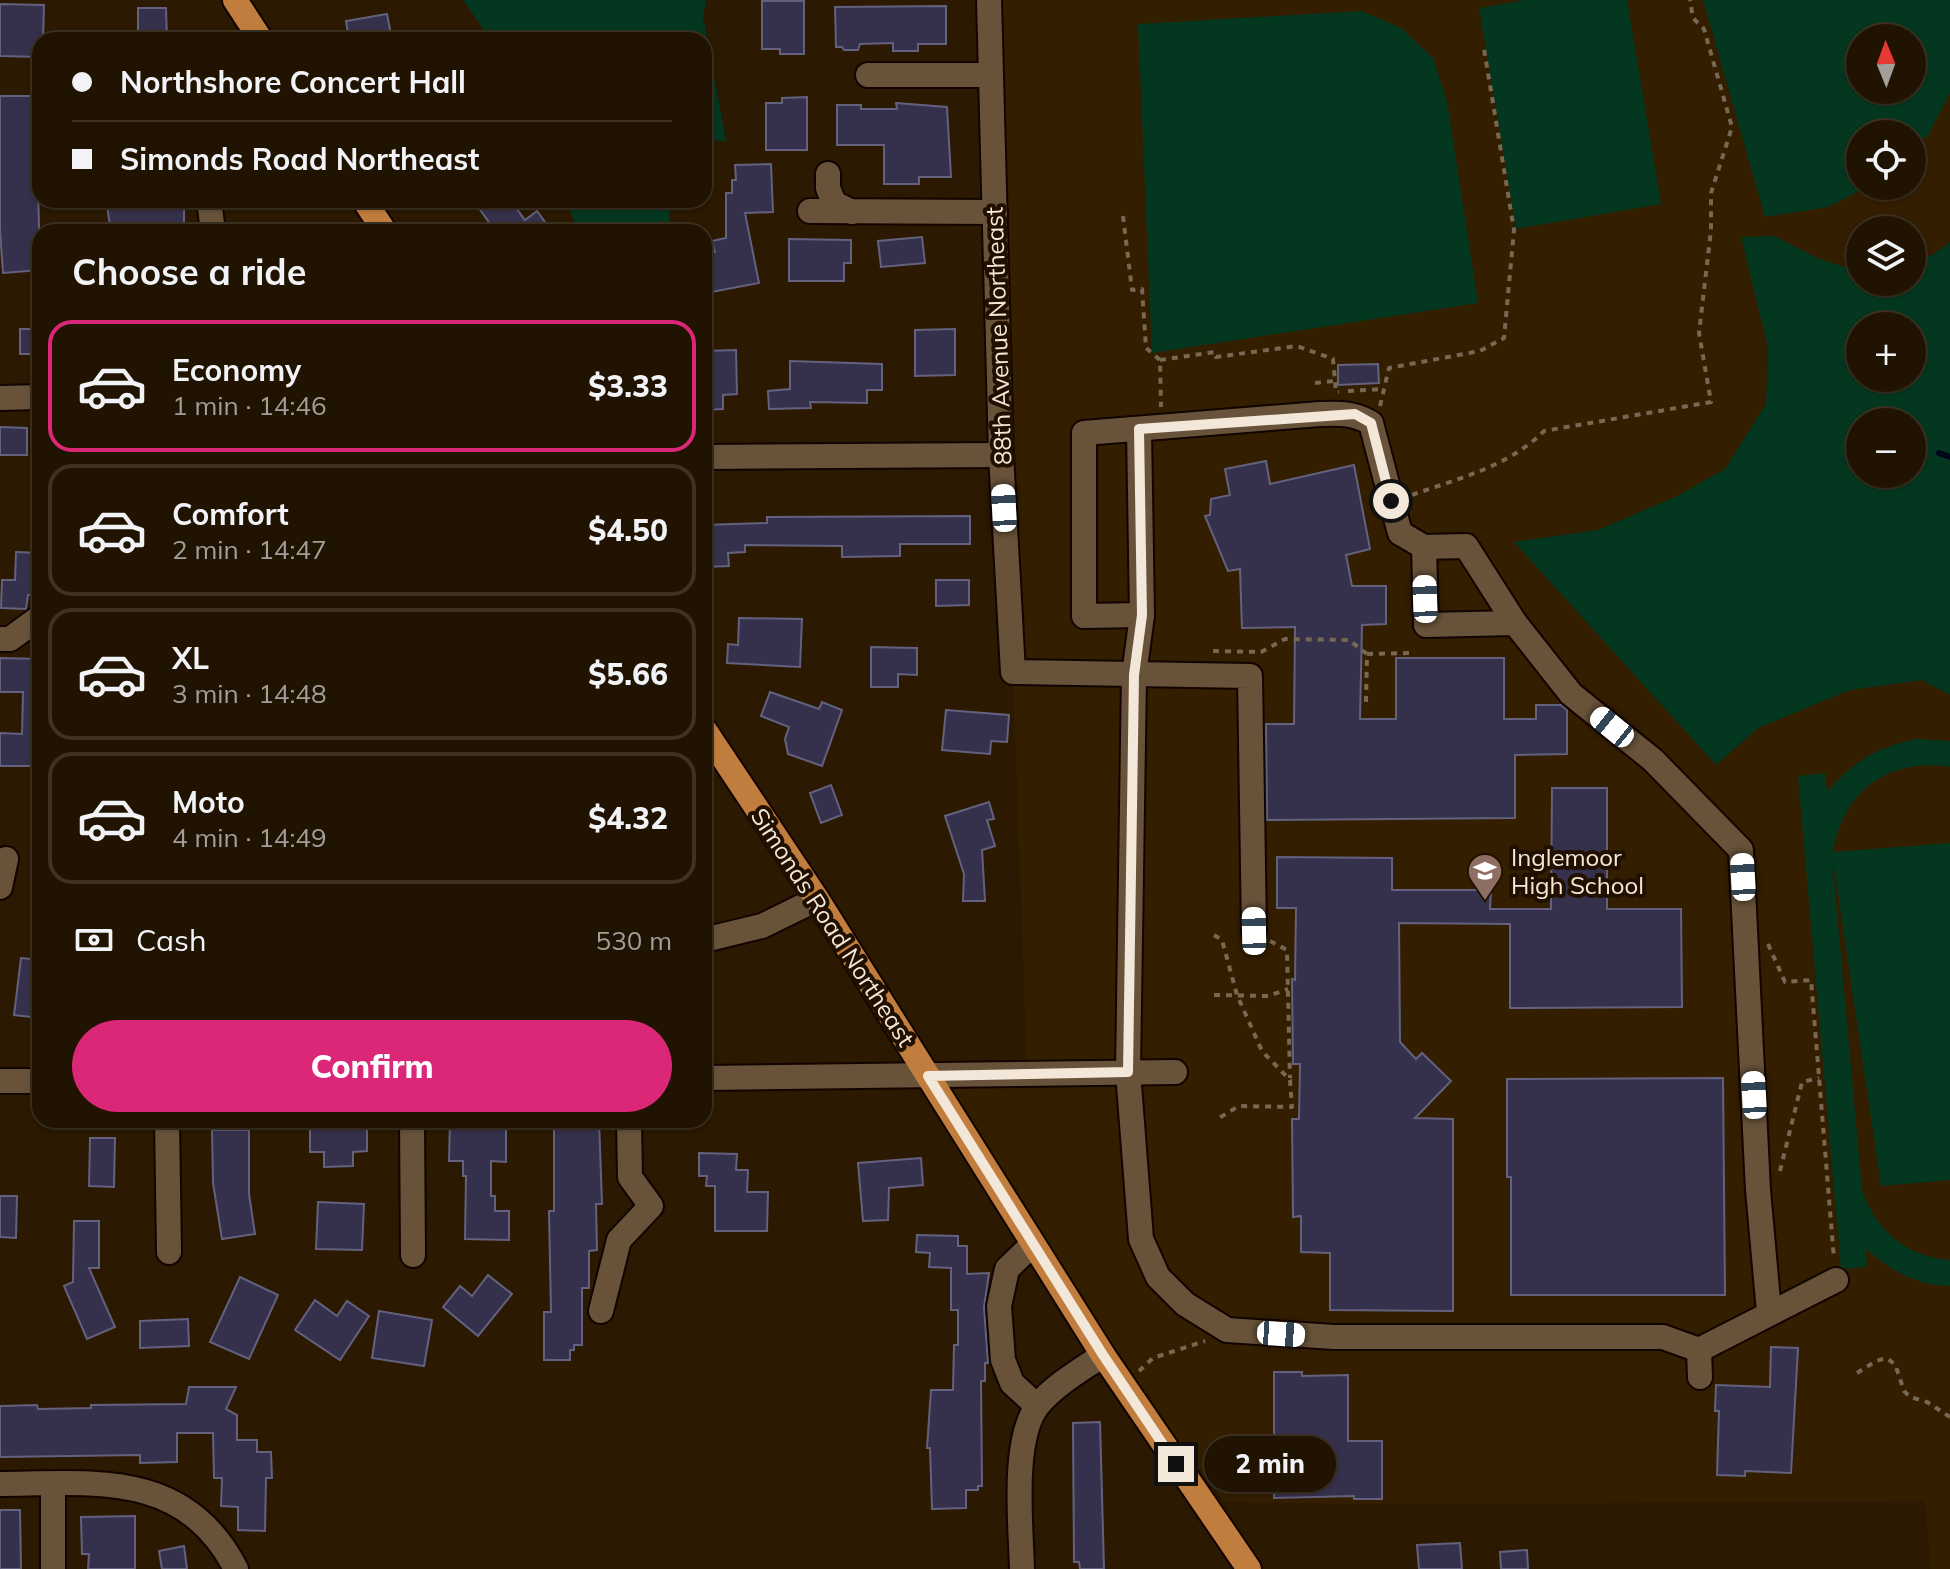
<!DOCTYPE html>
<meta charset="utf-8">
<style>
body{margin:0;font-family:Mulish,sans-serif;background:#281c0b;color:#f1f3f6;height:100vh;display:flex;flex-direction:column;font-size:30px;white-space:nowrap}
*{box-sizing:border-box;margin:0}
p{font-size:26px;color:#a29e99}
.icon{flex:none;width:44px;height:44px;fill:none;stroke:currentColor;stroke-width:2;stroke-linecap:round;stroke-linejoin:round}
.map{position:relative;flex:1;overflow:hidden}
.side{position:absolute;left:32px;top:224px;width:680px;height:904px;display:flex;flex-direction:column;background:#201301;border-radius:24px;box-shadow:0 2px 6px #0004,0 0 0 2px #3d3223}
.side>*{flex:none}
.hud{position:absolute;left:32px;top:32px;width:680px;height:176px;border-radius:24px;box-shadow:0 2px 6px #0004,0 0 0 2px #3d3223;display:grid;align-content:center;height:176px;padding:0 40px;background:#201301}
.needle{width:52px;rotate:359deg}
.fabs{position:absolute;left:1846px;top:24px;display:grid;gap:16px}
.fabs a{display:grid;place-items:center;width:80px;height:80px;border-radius:50%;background:#201301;box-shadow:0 2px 6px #0004,0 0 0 2px #3d3223;font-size:40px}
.end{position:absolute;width:36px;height:36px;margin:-18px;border:10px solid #f3e7d9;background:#111;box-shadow:0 0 0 4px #111}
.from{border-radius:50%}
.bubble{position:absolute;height:56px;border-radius:28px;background:#201301;box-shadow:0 2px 6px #0004,0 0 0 2px #3d3223;font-size:26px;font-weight:800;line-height:56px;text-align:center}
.car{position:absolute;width:24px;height:48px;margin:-24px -12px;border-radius:10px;box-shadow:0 0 6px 2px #0007;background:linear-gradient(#fff 24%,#345 0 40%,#fff 0 76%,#345 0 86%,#fff 0)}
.hud b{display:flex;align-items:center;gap:28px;height:76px;font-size:30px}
.hud b+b{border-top:2px solid #3d3223}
.hud i{width:20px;height:20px;background:#f1f3f6}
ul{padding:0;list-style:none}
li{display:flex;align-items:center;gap:24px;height:132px;margin:0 16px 12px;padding:0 24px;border:4px solid #3d3223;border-radius:24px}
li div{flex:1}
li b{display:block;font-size:30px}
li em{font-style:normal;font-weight:800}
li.current{border-color:#db2777}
li>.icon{width:72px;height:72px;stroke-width:1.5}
h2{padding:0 40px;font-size:36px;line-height:96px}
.pay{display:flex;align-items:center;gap:20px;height:88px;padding:0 40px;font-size:30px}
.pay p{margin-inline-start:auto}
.primary-button{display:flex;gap:16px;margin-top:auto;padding:16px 40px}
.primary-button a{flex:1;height:92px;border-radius:48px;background:#db2777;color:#fff;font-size:32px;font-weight:800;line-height:92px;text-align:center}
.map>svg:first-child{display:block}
.built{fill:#341e00;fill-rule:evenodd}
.green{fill:#043720;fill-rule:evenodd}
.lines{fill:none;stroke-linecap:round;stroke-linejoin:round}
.stream{stroke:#00051a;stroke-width:6}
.building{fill:#35314c;stroke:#64617f;stroke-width:2}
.minor-casing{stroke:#120400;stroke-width:28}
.major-casing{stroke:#120400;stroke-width:28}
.path{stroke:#776854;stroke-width:4;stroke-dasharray:6 6;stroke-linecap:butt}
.minor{stroke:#68533a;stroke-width:24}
.major{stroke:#c17d3d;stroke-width:24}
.route{stroke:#f3e7d9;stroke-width:10}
.labels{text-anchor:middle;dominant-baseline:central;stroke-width:8;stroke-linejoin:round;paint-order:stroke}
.street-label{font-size:24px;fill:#f3e7d9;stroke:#211000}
.poi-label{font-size:24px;fill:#f3e7d9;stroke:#211000;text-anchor:start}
</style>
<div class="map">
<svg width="1950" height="1569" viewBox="0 0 1950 1569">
<rect width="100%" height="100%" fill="#2b1901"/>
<path class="built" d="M989,0H1950V242L1932,256L1912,262V230H1860V272L1741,237L1768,348L1766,404L1725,469L1675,497L1597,530L1515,542L1716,765L1758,728L1850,690L1922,680L1950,695V1569H1931L1925,1501L1405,1505L1225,1502L1122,1383L928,1076L1027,1072ZM1860,38H1912V90H1860ZM1860,134H1912V186H1860Z"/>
<g class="green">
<path d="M463,0H706L703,17L726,141L704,140V40H491Z"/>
<path d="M1525,0H1627L1661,204L1516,229L1479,8Z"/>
<path d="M1703,0H1950V93L1928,135L1912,149V134H1860V186H1869L1828,207L1765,217ZM1860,38H1912V90H1860Z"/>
<path d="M1362,11L1401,28L1433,58L1447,102L1478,303L1152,353L1138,24Z"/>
<path d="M566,200H670L669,232H578Z"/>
<path d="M1774,236L1817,258L1860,272V282H1912V262L1932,255L1950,242V695L1922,680L1850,690L1758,728L1716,765L1514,542L1598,530L1675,497L1725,469L1766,404L1768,348L1741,237ZM1860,326H1912V378H1860ZM1860,422H1912V474H1860Z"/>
<path d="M1917,739L1950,741V767C1889,757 1843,791 1833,852L1950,843V1180L1881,1186L1833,860V868L1862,1190C1876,1230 1906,1257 1950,1260V1286C1917,1286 1890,1270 1866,1249L1867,1267L1841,1269L1798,776L1825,773L1827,792C1852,762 1879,746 1917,739Z"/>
</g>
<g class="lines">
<path class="stream" d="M1939,453L1950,457"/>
</g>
<g class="building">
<path d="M762,1H804V54H780V49H762Z"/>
<path d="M0,4L44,5L43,40H40V57L0,56Z"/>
<path d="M946,6V44H918V51H893V43L860,44L858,50H844L842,47H836L835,7Z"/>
<path d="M138,8H166L167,40H138Z"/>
<path d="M387,14L392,40H349L346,21Z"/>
<path d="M0,96H40V142H37L40,270L3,273L0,231Z"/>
<path d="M807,97V150H766V103H782V98Z"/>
<path d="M896,103L947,107L951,177H919V184H884V145H837V105H861V109H897Z"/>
<path d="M771,164L773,212L745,213L759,283L711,292L704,254L715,252L712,241L726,238V193H732V180H736L735,165Z"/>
<path d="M106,200H184V232H111Z"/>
<path d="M473,200H510L525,220L537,211L552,232H496Z"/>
<path d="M922,237L925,263L881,267L878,241Z"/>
<path d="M789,239L851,240V263H844V281H789Z"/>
<rect x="20" y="329" width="20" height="25"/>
<path d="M955,329V375L915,376V330Z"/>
<path d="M736,350L737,394L723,395V409L704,410V351Z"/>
<path d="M790,361L882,364V390H867V403L810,402L811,408L769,409L768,391L790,389Z"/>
<path d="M1378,364L1379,383L1338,385V365Z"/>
<path d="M0,427L27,428V455H0Z"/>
<path d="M1266,461L1270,484L1354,465L1370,549L1346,555L1352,586H1386V624L1362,625L1360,719H1396V658H1504V719H1536V705H1561L1567,710V754L1515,755V818L1267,820L1266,724H1294L1295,627L1242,628L1240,569L1228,571L1205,516L1210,515L1211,499L1230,495L1225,469Z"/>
<path d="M970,516V544H900V556L842,557V546L745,545V552L728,553L729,566L704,567V525L767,523V517Z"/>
<path d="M16,552L40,553V595H28L26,609L1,608L2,580H15Z"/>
<path d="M936,580H969V605L936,606Z"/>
<path d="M739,618L802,619L800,667L727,663L728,644L738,645Z"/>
<path d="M871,647L917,648V675L898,674V687H871Z"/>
<path d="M0,658L40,659V766H0V733L22,734L23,692H0Z"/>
<path d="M770,692L819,709L822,702L842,710L822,766L788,754L785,739L789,727L761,716Z"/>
<path d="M946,710L1009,715L1007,742L991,741L990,754L942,750Z"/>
<path d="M831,785L842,815L821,823L810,793Z"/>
<path d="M1552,788H1607V909H1681L1682,1007L1510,1008V924L1399,923L1400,1042L1416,1059L1422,1053L1451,1081L1415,1118L1453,1119V1311L1330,1310V1253L1301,1252V1216L1293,1217L1292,1119H1299L1300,1064H1293L1292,979L1295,980L1296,908H1277V857L1392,858V890H1491L1490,909H1551Z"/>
<path d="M989,802L994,819L987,820L995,846L982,850L985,901H963L964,874L945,816Z"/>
<path d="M21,958L40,960V1018L14,1015Z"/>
<path d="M1723,1078L1725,1295H1511V1177H1507V1079Z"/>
<path d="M450,1120H506V1162L491,1161V1196H495V1211H509V1240L465,1239L466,1176H463V1161H449Z"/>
<path d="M554,1120H599L602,1204H596L597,1250L589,1251V1288H582V1345H574V1350H570V1360H544V1312H551L549,1211H554Z"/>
<path d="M310,1123H367V1151L353,1152V1166L324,1167V1152H310Z"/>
<path d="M212,1130H249V1194L255,1234L222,1239L213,1183Z"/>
<path d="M90,1138H115L114,1187L89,1186Z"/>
<path d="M699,1153L737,1154L736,1170H748L747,1192H768L767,1231H715V1186H706L707,1176H699Z"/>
<path d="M921,1158L923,1185L889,1188L888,1220L863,1221L858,1163Z"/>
<path d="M0,1196H17L16,1238L0,1237Z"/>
<path d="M318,1202L364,1204L362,1250L316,1249Z"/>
<path d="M74,1221H99V1268H89L115,1327L87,1339L64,1286L73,1282Z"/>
<path d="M917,1235L958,1236V1246H967V1274L989,1273L984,1307L988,1363H985V1381H981L982,1486H978V1490H966V1508L932,1509L930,1448H927L931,1390H953L954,1345H958V1310H951V1268L929,1267L930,1253L916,1252Z"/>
<path d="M488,1275L512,1294L478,1336L443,1307L460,1286L472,1296Z"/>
<path d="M240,1277L278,1295L249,1359L210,1342Z"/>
<path d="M315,1300L337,1316L347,1301L369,1316L340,1360L295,1330Z"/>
<path d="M379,1311L432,1320L424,1366L372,1358Z"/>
<path d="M188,1319L189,1346L140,1348V1321Z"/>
<path d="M1771,1347L1798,1348L1791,1473L1745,1471V1476L1717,1475L1719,1411H1715L1716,1385L1770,1387Z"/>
<path d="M1274,1372H1302V1376L1348,1375V1441H1382V1499H1354V1496L1274,1498Z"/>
<path d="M189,1387H236L226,1409L237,1415V1440H257V1452H271L272,1478H266L265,1531L238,1530V1507L221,1506L222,1478H214L213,1433H177V1462L140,1463V1455L0,1457V1406L37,1405L38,1409L91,1408V1405L186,1404Z"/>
<path d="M1100,1422L1104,1569H1080L1079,1562H1074L1073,1423Z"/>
<path d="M0,1510H20L21,1569H0Z"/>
<path d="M135,1516V1569H88L89,1554H82L81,1517Z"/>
<path d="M1460,1543L1462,1569H1419L1417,1545Z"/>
<path d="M184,1546L187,1569H162L159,1551Z"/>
<path d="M1527,1550L1528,1569H1501L1500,1552Z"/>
</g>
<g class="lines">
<defs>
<g id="minor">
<path d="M989,0L1001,455L1013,672L1250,676L1254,931"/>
<path d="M868,75H991"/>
<path d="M828,174V188L834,203L852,212"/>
<path d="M209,200L213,232"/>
<path d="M810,211L995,212"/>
<path d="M0,398L40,397"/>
<path d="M1139,429L1142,615L1084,616V433L1320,414C1340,413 1354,413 1371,423L1400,533L1424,547L1426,625L1515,623L1571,694L1653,760L1741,850L1758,1190L1769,1312"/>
<path d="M704,457L1001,455"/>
<path d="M1424,547L1466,546L1515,623"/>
<path d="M1142,615L1134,675L1128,1072L1141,1239L1158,1277L1185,1304L1227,1330L1334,1337H1663L1699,1350L1836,1280"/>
<path d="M0,639H10L40,617"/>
<path d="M0,887L6,859"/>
<path d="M704,940L762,926L817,899"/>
<path d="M704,1078L1175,1072"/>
<path d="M0,1081H40"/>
<path d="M167,1120L169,1252"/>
<path d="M412,1120L413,1255"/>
<path d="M1033,1244L1007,1269L999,1306L1003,1360L1012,1383L1037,1406"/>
<path d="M601,1311L619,1240L651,1206L630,1177L629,1120"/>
<path d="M1699,1350L1700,1377"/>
<path d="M0,1484C95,1483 185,1470 236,1569"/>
<path d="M53,1484V1569"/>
<path d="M1022,1569C1021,1527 1011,1437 1039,1404C1056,1384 1081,1370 1103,1355"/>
</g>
<g id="major">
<path d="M235,0L261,40"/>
<path d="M364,200L385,232"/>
<path d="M704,729L817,899L1103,1355L1249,1569"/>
</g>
</defs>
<use href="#minor" class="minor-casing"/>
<use href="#major" class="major-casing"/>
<g class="path">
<path d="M1123,216L1132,290L1142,289L1146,348L1160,360L1161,407"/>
<path d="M1160,360L1215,352L1216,357L1297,346L1333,359L1336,392H1339"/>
<path d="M1315,383L1334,381"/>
<path d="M1348,391L1383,389"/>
<path d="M1380,406L1389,368L1480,351L1504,338L1514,230L1484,49"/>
<path d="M1412,495C1459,478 1508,467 1544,431L1711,402L1699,333L1711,230V193L1732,127L1704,29L1693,18L1690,0"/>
<path d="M1213,651L1261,652L1285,639L1349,640L1367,654L1366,702"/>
<path d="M1367,654L1411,653"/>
<path d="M1214,935L1222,940L1237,995L1262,1051L1290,1080L1292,1107L1239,1106L1219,1118"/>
<path d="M1270,941L1287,950L1290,1078"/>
<path d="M1768,944L1785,982L1811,980L1834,1259"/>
<path d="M1214,995L1268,996L1288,989"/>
<path d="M1780,1171L1802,1082L1819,1078"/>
<path d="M1139,1371L1153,1358L1205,1341"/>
<path d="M1857,1373L1876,1361L1886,1358L1895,1364L1904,1391L1910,1397L1927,1402L1950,1417"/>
</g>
<use href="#minor" class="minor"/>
<use href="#major" class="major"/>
</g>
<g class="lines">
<path class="route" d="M1176,1464L1103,1355L928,1076L1128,1072L1134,675L1142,615L1139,429L1355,414L1371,423L1391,501"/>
</g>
<defs>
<symbol id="school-pin" viewBox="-11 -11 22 30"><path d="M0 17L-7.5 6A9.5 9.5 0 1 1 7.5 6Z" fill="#8d6e63" stroke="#211000"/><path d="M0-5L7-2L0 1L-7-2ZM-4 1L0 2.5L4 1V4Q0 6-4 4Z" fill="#fff"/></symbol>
</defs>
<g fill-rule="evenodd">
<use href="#school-pin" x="1465" y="851" width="40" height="54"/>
</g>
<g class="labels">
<g class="street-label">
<text transform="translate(998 336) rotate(-92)">88th Avenue Northeast</text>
<text transform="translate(833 927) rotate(57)">Simonds Road Northeast</text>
</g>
<g class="poi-label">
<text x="1511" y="857">Inglemoor<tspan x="1511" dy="28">High School</tspan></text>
</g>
</g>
</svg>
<div class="fabs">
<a><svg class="needle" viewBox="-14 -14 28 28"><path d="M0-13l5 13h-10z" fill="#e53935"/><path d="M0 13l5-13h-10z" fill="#a29e99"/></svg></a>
<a><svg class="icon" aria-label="locate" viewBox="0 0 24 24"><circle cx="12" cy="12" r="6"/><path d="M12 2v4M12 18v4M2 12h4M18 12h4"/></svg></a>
<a><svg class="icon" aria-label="layers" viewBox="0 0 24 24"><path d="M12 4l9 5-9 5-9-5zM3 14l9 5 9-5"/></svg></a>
<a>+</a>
<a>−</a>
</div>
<i class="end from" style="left:1391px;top:501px"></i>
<i class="end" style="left:1176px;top:1464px"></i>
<div class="bubble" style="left:1204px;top:1436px;width:132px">2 min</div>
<i class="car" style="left:1004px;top:508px;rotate:357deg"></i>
<i class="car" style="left:1425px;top:599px;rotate:358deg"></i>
<i class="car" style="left:1612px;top:727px;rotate:309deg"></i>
<i class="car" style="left:1743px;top:877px;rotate:357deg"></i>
<i class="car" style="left:1254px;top:931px;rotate:359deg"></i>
<i class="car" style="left:1754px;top:1095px;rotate:357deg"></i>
<i class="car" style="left:1281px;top:1334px;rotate:94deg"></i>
<div class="hud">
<b><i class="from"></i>Northshore Concert Hall</b>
<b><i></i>Simonds Road Northeast</b>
</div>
<section class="side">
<h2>Choose a ride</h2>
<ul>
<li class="current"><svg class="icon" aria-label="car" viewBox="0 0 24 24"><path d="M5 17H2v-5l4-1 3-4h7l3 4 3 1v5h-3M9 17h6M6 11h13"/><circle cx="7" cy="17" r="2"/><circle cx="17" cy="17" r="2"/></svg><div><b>Economy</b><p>1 min · 14:46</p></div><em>$3.33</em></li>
<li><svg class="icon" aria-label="car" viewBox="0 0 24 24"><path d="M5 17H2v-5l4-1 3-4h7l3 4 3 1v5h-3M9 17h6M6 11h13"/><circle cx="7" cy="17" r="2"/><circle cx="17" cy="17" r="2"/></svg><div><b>Comfort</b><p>2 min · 14:47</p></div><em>$4.50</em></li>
<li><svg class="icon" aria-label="car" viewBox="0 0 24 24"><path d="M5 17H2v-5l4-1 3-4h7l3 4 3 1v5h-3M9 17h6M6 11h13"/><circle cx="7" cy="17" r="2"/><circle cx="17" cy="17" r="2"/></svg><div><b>XL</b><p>3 min · 14:48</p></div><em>$5.66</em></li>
<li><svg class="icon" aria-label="car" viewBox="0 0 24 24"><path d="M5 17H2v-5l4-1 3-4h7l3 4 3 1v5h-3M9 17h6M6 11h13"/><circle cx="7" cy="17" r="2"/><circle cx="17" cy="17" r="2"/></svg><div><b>Moto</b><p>4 min · 14:49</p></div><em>$4.32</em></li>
</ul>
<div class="pay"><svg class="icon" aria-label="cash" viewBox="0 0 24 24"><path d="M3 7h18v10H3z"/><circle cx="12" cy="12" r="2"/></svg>Cash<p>530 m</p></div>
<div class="primary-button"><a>Confirm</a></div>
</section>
</div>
